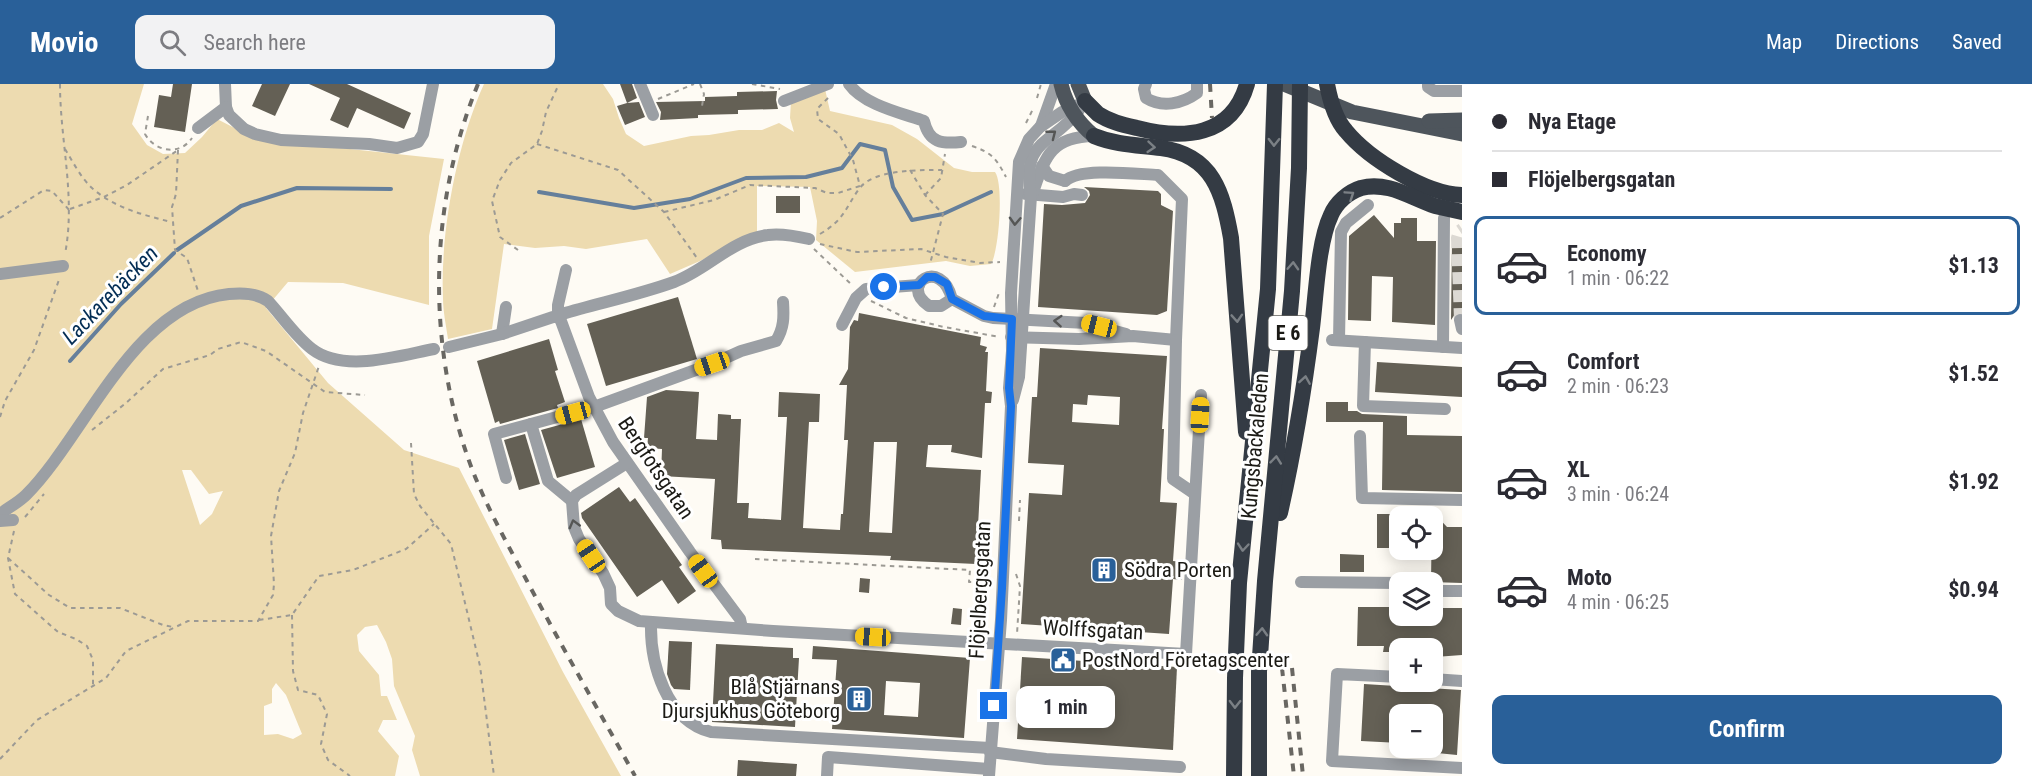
<!DOCTYPE html>
<meta charset="utf-8">
<style>
body{margin:0;font-family:"Roboto Condensed",sans-serif;background:#f2f2f3;color:#2b2b33;height:100vh;display:flex;flex-direction:column;font-size:22px;white-space:nowrap}
*{box-sizing:border-box;margin:0}
p{font-size:20px;color:#7c7c81}
.icon{flex:none;width:33px;height:33px;fill:none;stroke:currentColor;stroke-width:2;stroke-linecap:round;stroke-linejoin:round}
.map{position:relative;flex:1;overflow:hidden}
.sheet{display:flex;flex-direction:column;background:#fff;width:570px}
.sheet>*{flex:none}
.guide{display:grid;align-content:center;height:132px;padding:0 30px;background:#fff}
.tools{position:absolute;left:1389px;top:422px;display:grid;gap:12px}
.tools a{display:grid;place-items:center;width:54px;height:54px;border-radius:12px;background:#fff;box-shadow:0 3px 15px #0003;font-size:30px}
.end{position:absolute;width:27px;height:27px;margin:-14px;border:8px solid #1a73e8;background:#fff;box-shadow:0 0 0 3px #fff}
.from{border-radius:50%}
.bubble{position:absolute;height:42px;border-radius:12px;background:#fff;box-shadow:0 3px 15px #0003;font-size:20px;font-weight:700;line-height:42px;text-align:center}
.car{position:absolute;width:18px;height:36px;margin:-18px -9px;border-radius:8px;box-shadow:0 0 4px 2px #0007;background:linear-gradient(#f5c518 24%,#345 0 40%,#f5c518 0 76%,#345 0 86%,#f5c518 0)}
.guide b{display:flex;align-items:center;gap:21px;height:57px;font-size:22px}
.guide b+b{border-top:2px solid #e1e1e2}
.guide i{width:15px;height:15px;background:#2b2b33}
ul{padding:0;list-style:none}
li{display:flex;align-items:center;gap:18px;height:99px;margin:0 12px 9px;padding:0 18px;border:3px solid transparent;border-radius:12px}
li div{flex:1}
li b{display:block;font-size:22px}
li em{font-style:normal;font-weight:700}
li.selected{border-color:#296099}
li>.icon{width:54px;height:54px;stroke-width:1.5}
.button{display:flex;gap:12px;margin-top:auto;padding:12px 30px}
.button a{flex:1;height:69px;border-radius:12px;background:#296099;color:#fff;font-size:24px;font-weight:700;line-height:69px;text-align:center}
header{display:flex;align-items:center;gap:36px;box-sizing:border-box;height:84px;padding:0 30px;background:#296099;color:#fff}
header strong{font-size:28px}
nav{display:flex;gap:33px;margin-inline-start:auto;font-size:21px}
.search{width:420px;height:54px;background:#f2f2f3;display:flex;align-items:center;gap:15px;box-sizing:border-box;padding:0 21px;border-radius:12px;color:#7c7c81;font-size:22px}
main{display:flex;flex:1;min-height:0}
.map>svg:first-child{display:block}
.green{fill:#eddbb0;fill-rule:evenodd}
.lines{fill:none;stroke-linecap:round;stroke-linejoin:round}
.stream{stroke:#657f9b;stroke-width:4}
.building{fill:#646055;fill-rule:evenodd}
.minor-tunnel{stroke:#dcd9d3;stroke-width:12;stroke-dasharray:12 6;stroke-linecap:butt}
.path{stroke:#9c9a94;stroke-width:2;stroke-dasharray:4.5 4.5;stroke-linecap:butt}
.minor{stroke:#9b9fa4;stroke-width:12}
.major{stroke:#4e555c;stroke-width:15}
.highway{stroke:#343b44;stroke-width:16}
.rail{stroke:#696762;stroke-width:4;stroke-dasharray:8 8;stroke-linecap:butt}
.oneway{stroke:#555655}
.oneway2{stroke:#7b8085}
.route{stroke:#1a73e8;stroke-width:8}
.labels{text-anchor:middle;dominant-baseline:central;stroke-width:6;stroke-linejoin:round;paint-order:stroke}
.shield{fill:#fff;stroke:#5f5f5b;stroke-width:1.5}
.shield-label{font-size:20px;font-weight:bold;fill:#1b1a15}
.street-label{font-size:21px;fill:#1b1a15;stroke:#fff}
.poi-label{font-size:21px;fill:#1b1a15;stroke:#fff;text-anchor:start}
.water-label{font-size:22px;font-style:italic;fill:#032d54;stroke:#fff}
</style>
<header>
<strong>Movio</strong>
<div class="search"><svg class="icon" aria-label="search" viewBox="0 0 24 24"><circle cx="10" cy="10" r="6"/><path d="M15 15l6 6"/></svg>Search here</div>
<nav><a>Map</a><a>Directions</a><a>Saved</a></nav>
</header>
<main>
<div class="map">
<svg width="1462" height="692" viewBox="0 0 1462 692">
<rect width="100%" height="100%" fill="#fefbf4"/>
<g class="green">
<path d="M0,0H144L132,40L147,61L163,70L185,69L202,53L217,35L256,55L444,75L429,152V221L343,199L288,198L266,224L328,299L404,366L459,384L563,588L621,692H420L412,666L415,652L394,602L392,575L386,558L377,541L365,543L357,551L359,567L379,591L381,612H387L397,636H383L378,647L399,672L395,692H0ZM182,386H191L209,410L223,407L212,430L200,441ZM276,599L286,611L302,650L293,655L278,650L264,651V622L272,619V605Z"/>
<path d="M484,0H603L613,15L619,34L626,50L644,62L691,52L709,51L739,46H762L779,39L794,48L790,34L791,17L825,5L830,27L892,41L917,55L954,84L972,88H995C1004,100 999,167 991,180L970,182L946,177L855,188L816,156L817,137L810,103L757,102V148L700,177L670,190L647,155L586,165L564,162L535,164L504,160L492,245L448,255C446,241 443,227 443,214C440,149 457,59 484,0Z"/>
</g>
<g class="lines">
<g class="stream">
<path d="M539,108L634,124L690,115L746,94L806,93L842,84L860,60L885,66L893,103L912,136L943,130L991,108"/>
<path d="M177,166L241,122L297,104L391,105"/>
<path d="M70,277L121,220L174,169"/>
</g>
</g>
<g class="building">
<path d="M173,0H192L185,48L154,43L159,11L171,13Z"/>
<path d="M262,0H290L275,32L252,22Z"/>
<path d="M309,0H347L411,29L404,45L357,24L348,44L330,36L340,14Z"/>
<path d="M620,0H632L637,14L627,19L639,18L645,33L625,41L617,22L627,19Z"/>
<path d="M777,7L776,16L778,25L738,26V30L698,31V34L660,36L661,28L656,18L705,17V13L737,12V8Z"/>
<path d="M1084,103L1158,107L1161,110V121L1173,127L1167,227L1157,231L1038,223L1044,120L1062,121L1085,119L1090,111L1089,107Z"/>
<rect x="776" y="112" width="24" height="17"/>
<path d="M1374,131L1394,154V139H1401V134H1417V157H1436L1435,241L1392,238L1393,193L1372,192L1371,237L1348,236L1349,152Z"/>
<path d="M1452,158H1462V228L1455,230L1451,236Z"/>
<path d="M678,213L697,275L606,302L587,240Z"/>
<path d="M859,229L981,253L980,261L987,263L985,268H988L986,307L992,308L991,319H985L982,374L951,368L952,361H928L926,383L981,386L976,480L890,476L891,472L722,465L721,456L711,455L715,395L661,392L662,365L647,364L648,354H644L647,313L666,306L699,308L696,355L717,356L718,330L731,331V335H741L737,419H749L748,434L781,436L787,333H778L779,308L820,310L819,338H809L803,444L840,446L841,430H843L848,356H844L847,301H839L848,285L850,243L854,236L858,237ZM874,358H897L892,449L869,448Z"/>
<path d="M549,255L558,286L555,287L565,318L557,321L558,324L500,340L499,337L495,339L477,277Z"/>
<path d="M1040,264L1167,272L1162,345H1164L1160,418L1177,419L1173,477L1183,478L1182,496L1173,495L1169,550L1021,540L1029,409L1062,411L1064,381L1028,379L1032,313H1037ZM1088,311L1120,313L1119,341L1072,338L1073,320L1087,321Z"/>
<path d="M1377,278L1462,283V313L1375,308Z"/>
<path d="M1326,318H1348V327H1357L1362,330L1407,332V351L1462,352V408L1382,406L1383,338H1326Z"/>
<path d="M581,335L595,383L557,394L541,346Z"/>
<path d="M525,350L540,400L519,406L504,356Z"/>
<path d="M619,403L630,418L635,414L682,481L679,483L696,507L678,520L662,496L637,513L582,434L581,429Z"/>
<path d="M1432,427L1447,443H1462V499L1431,498Z"/>
<rect x="1377" y="430" width="23" height="34"/>
<path d="M1340,470L1364,471V488H1340Z"/>
<path d="M860,494L870,495L869,509L859,508Z"/>
<path d="M1358,523H1400V531H1432V524H1462V571L1435,573V563H1396L1395,568H1383L1384,562H1357Z"/>
<path d="M953,524L962,525L961,541L951,540Z"/>
<path d="M669,557L692,558L690,606L674,605L671,601L667,590Z"/>
<path d="M716,560L793,564V574H799L795,643L712,638Z"/>
<path d="M813,562L970,574L964,654L832,645L837,576L812,575ZM886,597L920,599L918,633L884,631Z"/>
<path d="M1022,573L1177,583L1173,666L1017,655Z"/>
<path d="M1364,600L1461,606L1457,671L1437,669V662L1432,661V630H1400V659L1361,657Z"/>
<path d="M738,676L797,680L796,692H737Z"/>
</g>
<g class="lines">
<path class="minor-tunnel" d="M1460,236L1457,154L1459,147L1462,145"/>
<g class="path">
<path d="M60,0C60,57 76,113 65,170"/>
<path d="M700,0L704,10L702,22"/>
<path d="M752,0L780,5"/>
<path d="M1037,14L1041,0"/>
<path d="M658,15L694,0"/>
<path d="M148,32L145,50C155,68 180,72 192,54"/>
<path d="M1026,39L1034,23"/>
<path d="M537,60L618,86L664,128L697,174"/>
<path d="M972,62C992,69 996,74 1006,93"/>
<path d="M65,65C73,78 81,94 92,104C114,124 144,131 171,138"/>
<path d="M178,66L176,110L172,123L175,166L187,174L198,207"/>
<path d="M910,86L925,111L943,130L930,180"/>
<path d="M925,111L941,94L945,70"/>
<path d="M70,125L104,113L127,101L178,66"/>
<path d="M664,128L714,116L750,101L815,104L827,109H838L860,102L853,76L839,50L818,35L817,25L830,12"/>
<path d="M0,134L44,106L52,107L70,127"/>
<path d="M820,150C845,135 844,126 859,105C873,85 920,86 942,86"/>
<path d="M820,160L857,168L921,165L946,173L980,179L1000,178"/>
<path d="M814,165L853,202"/>
<path d="M518,166L500,153L492,117L500,96L511,79L537,60L542,47L546,28L559,0"/>
<path d="M871,217L906,234L944,243L1000,253"/>
<path d="M994,223L999,209"/>
<path d="M0,333L5,317L34,266L60,193"/>
<path d="M92,346L126,319L163,285L210,271L218,265L241,258L266,267L325,308L365,311"/>
<path d="M411,359L414,410L420,422L451,460L480,582L494,692"/>
<path d="M25,433L44,410"/>
<path d="M1019,437L1020,416"/>
<path d="M14,447L8,474L15,510L58,548L76,555L87,562L93,576V603"/>
<path d="M8,474L49,511L70,524H120L163,541L173,543"/>
<path d="M755,475L970,486L969,498H987"/>
<path d="M1016,490L1020,502L1017,550"/>
<path d="M292,531L293,587L298,606L318,611L327,630L321,660L328,676L350,692"/>
<path d="M259,536L292,531L319,492L353,486L406,465L434,440"/>
<path d="M985,548L987,498L991,474"/>
<path d="M0,675L37,636L106,594L126,567L188,537H258L273,511L274,500L271,452L279,407L295,369L303,329L319,282"/>
</g>
<g class="minor">
<path d="M225,0L226,23L229,31L244,45L255,50L281,56L369,60L397,64L418,58L423,50L433,0"/>
<path d="M640,0L653,31"/>
<path d="M849,0C864,21 901,29 924,37C929,59 942,60 961,58"/>
<path d="M1146,0L1144,5L1146,14C1162,24 1182,20 1197,9V0"/>
<path d="M1428,0V3L1434,7H1462"/>
<path d="M784,17L828,0"/>
<path d="M1041,42L1056,0"/>
<path d="M198,44L226,23"/>
<path d="M1042,82L1049,92L1065,97"/>
<path d="M1026,110L1063,113L1074,110L1082,111"/>
<path d="M1032,111C1045,74 1049,53 1094,52"/>
<path d="M566,186L558,221V233L561,237L589,313L613,358L690,468L740,535L742,544"/>
<path d="M0,190L63,182"/>
<path d="M952,215L941,222H929C898,201 941,172 952,215L984,232L993,234L1086,239L1126,250"/>
<path d="M1460,236L1462,245"/>
<path d="M842,241L856,214L866,205L919,201"/>
<path d="M502,250L506,223"/>
<path d="M1011,253L1079,255L1133,252L1176,256L1182,115L1158,91C1136,90 1080,83 1065,97"/>
<path d="M1176,256L1173,395L1195,410"/>
<path d="M1332,256L1462,264"/>
<path d="M1339,256L1341,148L1346,139L1368,121"/>
<path d="M1365,258L1363,322L1445,325"/>
<path d="M449,263L502,250L553,233H558L562,230C599,219 638,211 674,198C707,186 732,155 768,151C781,149 796,152 809,155"/>
<path d="M1443,263L1444,134"/>
<path d="M1013,316L1019,293L1031,112C1021,54 1052,62 1079,26"/>
<path d="M531,340L548,397L572,417"/>
<path d="M1360,352L1362,414L1462,416"/>
<path d="M627,379L576,411L572,417L574,443L579,455L603,489L610,504L611,520L618,527L639,537L773,547L1186,570L1201,311"/>
<path d="M506,394L494,350L594,323L712,280L741,267L776,257C784,244 784,233 783,218"/>
<path d="M0,430C8,424 19,418 26,411C86,351 134,219 229,210C243,209 256,209 268,217C282,232 295,252 312,265C343,289 398,272 434,265"/>
<path d="M0,437L13,436"/>
<path d="M1301,498L1400,499"/>
<path d="M1432,507H1462"/>
<path d="M651,539C650,580 666,636 711,648L990,664"/>
<path d="M1400,593L1337,590L1332,677L1462,684"/>
<path d="M1432,595L1462,597"/>
<path d="M990,668L1046,675L1180,683"/>
<path d="M827,692L828,673L989,685"/>
<path d="M989,692L1001,536L1011,322L1009,304L1012,267L1011,209L1019,78L1029,55L1040,43L1062,28L1078,21"/>
</g>
<g class="major">
<path d="M1061,0C1066,21 1077,38 1094,52"/>
<path d="M1078,0L1085,17"/>
<path d="M1284,0L1352,28L1462,50"/>
<path d="M1429,37L1462,36"/>
</g>
<g class="highway">
<path d="M1327,0C1330,16 1335,35 1346,47C1369,75 1426,110 1462,111"/>
<path d="M1085,17C1089,21 1094,26 1098,30C1110,38 1124,41 1137,44C1183,56 1232,53 1247,0"/>
<path d="M1094,52C1116,61 1138,61 1161,64C1213,71 1223,109 1231,154L1246,348"/>
<path d="M1280,429C1294,367 1304,306 1312,244C1316,212 1318,158 1331,131C1336,119 1348,108 1361,104C1388,97 1411,114 1435,122C1444,124 1453,126 1462,128"/>
<path d="M1234,692L1235,594L1239,499L1268,205L1275,0"/>
<path d="M1259,692V588L1265,497L1292,207L1299,84L1300,0"/>
</g>
<g class="rail">
<path d="M478,0C430,118 426,253 468,374C483,417 506,457 527,497C562,563 599,627 635,692"/>
<path d="M1210,0L1212,34"/>
<path d="M1282,584L1294,692"/>
<path d="M1292,584L1303,692"/>
</g>
</g>
<defs><path id="oneway-chevron" d="M-2-3.5L2.5 0L-2 3.5" fill="none" stroke-width="1.6" stroke-linecap="round" stroke-linejoin="round" transform="scale(1.5)"/></defs>
<g class="oneway">
<use href="#oneway-chevron" transform="translate(1052 50) rotate(-38)"/>
<use href="#oneway-chevron" transform="translate(1015 137) rotate(93)"/>
<use href="#oneway-chevron" transform="translate(1058 237) rotate(-176)"/>
<use href="#oneway-chevron" transform="translate(574 440) rotate(-105)"/>
</g>
<g class="oneway2">
<use href="#oneway-chevron" transform="translate(1274 58) rotate(91)"/>
<use href="#oneway-chevron" transform="translate(1151 63) rotate(5)"/>
<use href="#oneway-chevron" transform="translate(1350 111) rotate(-34)"/>
<use href="#oneway-chevron" transform="translate(1293 182) rotate(-87)"/>
<use href="#oneway-chevron" transform="translate(1237 234) rotate(86)"/>
<use href="#oneway-chevron" transform="translate(1305 296) rotate(-81)"/>
<use href="#oneway-chevron" transform="translate(1276 376) rotate(-84)"/>
<use href="#oneway-chevron" transform="translate(1243 463) rotate(95)"/>
<use href="#oneway-chevron" transform="translate(1262 548) rotate(-87)"/>
<use href="#oneway-chevron" transform="translate(1235 620) rotate(91)"/>
</g>
<g class="lines">
<path class="route" d="M884,203L919,201L927,193H935L947,200L952,215L984,232L1012,235L1009,304L1011,322L1002,504L994,622"/>
</g>
<defs>
<symbol id="building-square" viewBox="-11 -11 22 22"><rect x="-9" y="-9" width="18" height="18" rx="4" fill="#296099" stroke="#fff"/><path d="M-4-6H4V6H1V3H-1V6H-4ZM-2.5-4.3h1.7v1.8h-1.7ZM.8-4.3h1.7v1.8H.8ZM-2.5-1h1.7V.8h-1.7ZM.8-1h1.7V.8H.8Z" fill="#fff"/></symbol>
<symbol id="civic-square" viewBox="-11 -11 22 22"><rect x="-9" y="-9" width="18" height="18" rx="4" fill="#296099" stroke="#fff"/><path d="M-.6-6.5H3V-4.5H.6V-3L4-1V1h2V6H-6V1h2V-1L-.6-3ZM-1.2 2.5V6h2.4V2.5Z" fill="#fff"/></symbol>
</defs>
<g fill-rule="evenodd">
<use href="#building-square" x="1089" y="471" width="30" height="30"/>
<use href="#civic-square" x="1048" y="561" width="30" height="30"/>
<use href="#building-square" x="844" y="600" width="30" height="30"/>
</g>
<g class="labels">
<rect class="shield" x="1268.5" y="232" width="39" height="34" rx="4.5"/>
<g class="shield-label">
<text x="1288" y="249">E 6</text>
</g>
<g class="street-label">
<text transform="translate(1255 362) rotate(-85)">Kungsbackaleden</text>
<text transform="translate(656 384) rotate(56)">Bergfotsgatan</text>
<text transform="translate(980 506) rotate(-87)">Flöjelbergsgatan</text>
<text transform="translate(1093 546) rotate(3)">Wolffsgatan</text>
</g>
<g class="poi-label">
<text x="1124" y="486">Södra Porten</text>
<text x="1082" y="576">PostNord Företagscenter</text>
<text x="840" y="603" text-anchor="end">Blå Stjärnans<tspan x="840" dy="24">Djursjukhus Göteborg</tspan></text>
</g>
<g class="water-label">
<text transform="translate(110 211) rotate(-46)">Lackarebäcken</text>
</g>
</g>
</svg>
<div class="tools">
<a><svg class="icon" aria-label="locate" viewBox="0 0 24 24"><circle cx="12" cy="12" r="6"/><path d="M12 2v4M12 18v4M2 12h4M18 12h4"/></svg></a>
<a><svg class="icon" aria-label="layers" viewBox="0 0 24 24"><path d="M12 4l9 5-9 5-9-5zM3 14l9 5 9-5"/></svg></a>
<a>+</a>
<a>−</a>
</div>
<i class="end from" style="left:884px;top:203px"></i>
<i class="end" style="left:994px;top:622px"></i>
<div class="bubble" style="left:1016px;top:602px;width:99px">1 min</div>
<i class="car" style="left:1099px;top:242px;rotate:284deg"></i>
<i class="car" style="left:712px;top:280px;rotate:251deg"></i>
<i class="car" style="left:573px;top:329px;rotate:255deg"></i>
<i class="car" style="left:1200px;top:331px;rotate:3deg"></i>
<i class="car" style="left:591px;top:472px;rotate:326deg"></i>
<i class="car" style="left:703px;top:487px;rotate:324deg"></i>
<i class="car" style="left:873px;top:553px;rotate:273deg"></i>
</div>
<section class="sheet">
<div class="guide">
<b><i class="from"></i>Nya Etage</b>
<b><i></i>Flöjelbergsgatan</b>
</div>
<ul>
<li class="selected"><svg class="icon" aria-label="car" viewBox="0 0 24 24"><path d="M5 17H2v-5l4-1 3-4h7l3 4 3 1v5h-3M9 17h6M6 11h13"/><circle cx="7" cy="17" r="2"/><circle cx="17" cy="17" r="2"/></svg><div><b>Economy</b><p>1 min · 06:22</p></div><em>$1.13</em></li>
<li><svg class="icon" aria-label="car" viewBox="0 0 24 24"><path d="M5 17H2v-5l4-1 3-4h7l3 4 3 1v5h-3M9 17h6M6 11h13"/><circle cx="7" cy="17" r="2"/><circle cx="17" cy="17" r="2"/></svg><div><b>Comfort</b><p>2 min · 06:23</p></div><em>$1.52</em></li>
<li><svg class="icon" aria-label="car" viewBox="0 0 24 24"><path d="M5 17H2v-5l4-1 3-4h7l3 4 3 1v5h-3M9 17h6M6 11h13"/><circle cx="7" cy="17" r="2"/><circle cx="17" cy="17" r="2"/></svg><div><b>XL</b><p>3 min · 06:24</p></div><em>$1.92</em></li>
<li><svg class="icon" aria-label="car" viewBox="0 0 24 24"><path d="M5 17H2v-5l4-1 3-4h7l3 4 3 1v5h-3M9 17h6M6 11h13"/><circle cx="7" cy="17" r="2"/><circle cx="17" cy="17" r="2"/></svg><div><b>Moto</b><p>4 min · 06:25</p></div><em>$0.94</em></li>
</ul>
<div class="button"><a>Confirm</a></div>
</section>
</main>
